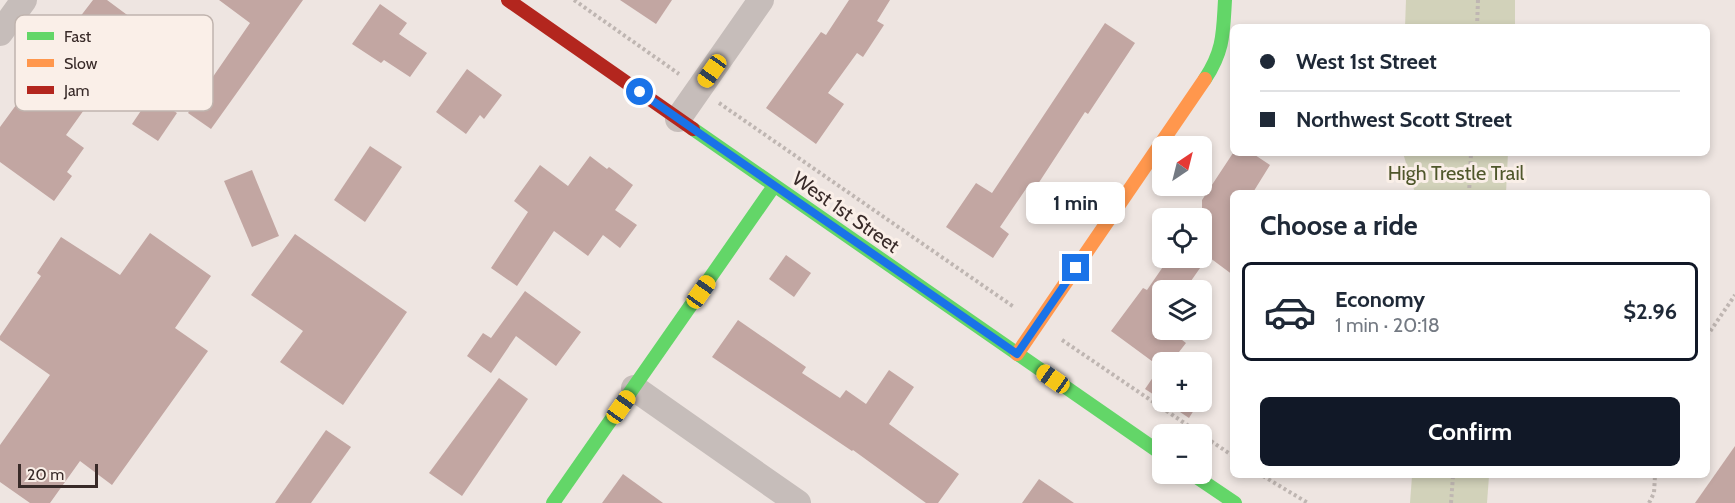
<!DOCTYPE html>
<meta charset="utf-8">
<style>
body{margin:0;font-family:Cabin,sans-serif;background:#f2f2f3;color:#1f2937;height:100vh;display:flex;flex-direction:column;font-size:22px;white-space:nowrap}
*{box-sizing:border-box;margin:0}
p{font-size:20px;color:#747a83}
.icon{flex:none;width:33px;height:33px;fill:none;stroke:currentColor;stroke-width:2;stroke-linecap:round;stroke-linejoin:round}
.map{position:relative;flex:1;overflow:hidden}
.panel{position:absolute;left:1230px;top:190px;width:480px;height:288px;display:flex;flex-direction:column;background:#fff;border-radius:9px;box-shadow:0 3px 9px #0003}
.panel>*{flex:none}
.hud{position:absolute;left:1230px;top:24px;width:480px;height:132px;border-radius:9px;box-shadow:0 3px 9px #0003;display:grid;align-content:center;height:132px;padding:0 30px;background:#fff}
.needle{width:39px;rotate:35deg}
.fabs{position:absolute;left:1152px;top:136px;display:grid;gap:12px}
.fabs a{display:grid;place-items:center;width:60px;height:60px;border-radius:9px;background:#fff;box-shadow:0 3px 9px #0003;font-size:30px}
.scale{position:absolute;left:18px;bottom:15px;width:80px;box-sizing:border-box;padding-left:6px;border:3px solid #382a28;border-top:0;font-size:16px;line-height:21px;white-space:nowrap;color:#382a28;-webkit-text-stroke:4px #faefe8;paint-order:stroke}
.end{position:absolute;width:27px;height:27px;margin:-14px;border:8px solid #1a73e8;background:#fff;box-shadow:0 0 0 3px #fff}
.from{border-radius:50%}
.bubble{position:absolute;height:42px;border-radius:9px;background:#fff;box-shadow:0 3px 9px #0003;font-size:20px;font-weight:700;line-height:42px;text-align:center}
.car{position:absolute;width:18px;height:36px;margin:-18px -9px;border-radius:8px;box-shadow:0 0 4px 2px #0007;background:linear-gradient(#f5c518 24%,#345 0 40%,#f5c518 0 76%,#345 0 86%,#f5c518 0)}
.hud b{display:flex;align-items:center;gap:21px;height:57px;font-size:22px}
.hud b+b{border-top:2px solid #e0e1e3}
.hud i{width:15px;height:15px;background:#1f2937}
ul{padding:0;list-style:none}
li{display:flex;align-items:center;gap:18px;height:99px;margin:0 12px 9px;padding:0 18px;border:3px solid transparent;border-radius:9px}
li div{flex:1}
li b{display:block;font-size:22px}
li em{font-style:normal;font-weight:700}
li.selected{border-color:#111827}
li>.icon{width:54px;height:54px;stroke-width:1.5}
h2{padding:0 30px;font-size:27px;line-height:72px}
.primary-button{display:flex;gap:12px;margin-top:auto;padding:12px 30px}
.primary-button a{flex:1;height:69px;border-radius:9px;background:#111827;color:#fff;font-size:24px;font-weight:700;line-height:69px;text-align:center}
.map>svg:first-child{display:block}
.green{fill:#d2d2ba}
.building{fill:#c2a6a2}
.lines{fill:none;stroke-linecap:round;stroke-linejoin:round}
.path{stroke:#bfb6b2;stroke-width:4;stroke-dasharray:3 3;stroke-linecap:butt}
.street{stroke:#c6bdba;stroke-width:26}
.fast{stroke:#63d668;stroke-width:14}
.slow{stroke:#ff974d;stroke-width:14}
.jam{stroke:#b3261e;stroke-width:14}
.route{stroke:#1a73e8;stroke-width:8}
.labels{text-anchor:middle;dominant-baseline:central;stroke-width:6;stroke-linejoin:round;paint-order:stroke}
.park-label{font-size:20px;fill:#4f572b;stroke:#faefe8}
.street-label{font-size:20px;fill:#382a28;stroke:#faefe8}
.key{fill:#faefe8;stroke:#c0b4ae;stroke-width:1.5}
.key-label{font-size:16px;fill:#382a28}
</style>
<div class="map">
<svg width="1735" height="503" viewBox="0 0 1735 503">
<rect width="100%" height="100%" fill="#eee5e1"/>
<g class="green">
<path d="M1406,0H1515V27H1405Z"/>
<path d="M1403,153H1508L1506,193H1415Z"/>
<path d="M1412,476H1489L1487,503H1410Z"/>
</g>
<g class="building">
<path d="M93,0H107L138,23L124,41L110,30L83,67L104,82L66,135L84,148L67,172L72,176L54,201L0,162V127L19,101L22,103L75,28L73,26Z"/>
<path d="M219,0H303L211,129L188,113L250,23Z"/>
<path d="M620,0H672L656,24Z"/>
<path d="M849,0H890L877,21L884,25L863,57L857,53L828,93L844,104L816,144L766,108L821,32L826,35Z"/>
<path d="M380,4L407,23L399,34L427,53L410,77L384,60L381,63L352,44Z"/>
<path d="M1105,23L1135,43L1088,114L1085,112L1036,187L1030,183L1000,227L1009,234L993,258L946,227L976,183L992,193Z"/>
<path d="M467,69L502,95L484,119L480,115L466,134L436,112Z"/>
<path d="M151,96L177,113L158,141L132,124Z"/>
<path d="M370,146L402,167L365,222L334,200Z"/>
<path d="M1233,153H1252L1270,165L1252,194H1233V275L1202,252V200Z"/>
<path d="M590,156L607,169L609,167L633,185L615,210L637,225L620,248L603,235L588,256L554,231L517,286L491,268L528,212L514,201L540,165L568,186Z"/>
<path d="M252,170L279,236L252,247L224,181Z"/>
<path d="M150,233L211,276L175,328L208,351L112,485L80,461L50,503H30L0,482V445L50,375L0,340V336L41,276L37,273L61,237L120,275Z"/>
<path d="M295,234L407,312L343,405L280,362L303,331L251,295Z"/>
<path d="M786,255L811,273L794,297L769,279Z"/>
<path d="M1169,258H1207L1184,291H1162V330H1169L1186,343L1172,361L1174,363H1162V400L1145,389L1160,367L1111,331L1143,288L1147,290Z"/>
<path d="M525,291L581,332L556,366L516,336L491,373L467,356L483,333L491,338Z"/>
<path d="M738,320L806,367L802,373L840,398L846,390L866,404L889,370L914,387L889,424L959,474L938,503H926L853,450L852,451L712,357Z"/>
<path d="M499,378L528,399L462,496L429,473Z"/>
<path d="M1165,402H1199L1189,418Z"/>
<path d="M326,430L351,447L311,503H275Z"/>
<path d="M1735,446V503H1695Z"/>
<path d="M623,474L663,503H602Z"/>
<path d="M1039,479L1074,503H1022Z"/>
</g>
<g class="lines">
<g class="path">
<path d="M574,0L679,74"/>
<path d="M1477,27L1478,0"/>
<path d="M719,103L1014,307"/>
<path d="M1469,194L1471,153"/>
<path d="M1707,336L1735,295"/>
<path d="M1062,340L1233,456"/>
<path d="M1263,476L1308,503"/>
<path d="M1451,503L1453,476"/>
<path d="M1649,503L1654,493L1655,476"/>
</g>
<g class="street">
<path d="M0,33L24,0"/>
<path d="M678,119L761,0"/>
<path d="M634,388L798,503"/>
</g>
<g class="fast">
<path d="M1205,79C1224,50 1223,33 1225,0"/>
<path d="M693,129L1162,454"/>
<path d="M1192,474L1235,503"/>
<path d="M553,503L774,186"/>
</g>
<path class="slow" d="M1017,354L1205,79"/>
<path class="jam" d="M508,0L693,129"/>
</g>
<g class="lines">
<path class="route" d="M640,92L1017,354L1076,268"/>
</g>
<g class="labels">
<g class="park-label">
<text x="1456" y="173">High Trestle Trail</text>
</g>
<g class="street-label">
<text transform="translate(846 212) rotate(35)">West 1st Street</text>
</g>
</g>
<rect x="15" y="15" width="198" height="96" rx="9" class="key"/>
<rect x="27" y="32" width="27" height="8" fill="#63d668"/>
<rect x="27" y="59" width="27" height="8" fill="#ff974d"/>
<rect x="27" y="86" width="27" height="8" fill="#b3261e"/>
<g class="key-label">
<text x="64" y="42">Fast</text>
<text x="64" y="69">Slow</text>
<text x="64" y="96">Jam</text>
</g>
</svg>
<div class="fabs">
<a><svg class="needle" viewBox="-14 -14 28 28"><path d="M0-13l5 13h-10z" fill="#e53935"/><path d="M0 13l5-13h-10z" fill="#747a83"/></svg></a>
<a><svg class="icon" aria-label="locate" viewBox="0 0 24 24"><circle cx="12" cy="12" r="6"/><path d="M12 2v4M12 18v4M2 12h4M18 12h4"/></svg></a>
<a><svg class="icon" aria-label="layers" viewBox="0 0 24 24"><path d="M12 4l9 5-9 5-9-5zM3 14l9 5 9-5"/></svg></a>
<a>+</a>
<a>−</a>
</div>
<div class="scale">20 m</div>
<i class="end from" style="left:640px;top:92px"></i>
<i class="end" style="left:1076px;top:268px"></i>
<div class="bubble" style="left:1026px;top:182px;width:99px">1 min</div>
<i class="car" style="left:712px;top:71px;rotate:215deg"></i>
<i class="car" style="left:701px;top:292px;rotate:35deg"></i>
<i class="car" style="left:1053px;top:379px;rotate:305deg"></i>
<i class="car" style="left:621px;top:407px;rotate:35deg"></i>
<div class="hud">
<b><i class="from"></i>West 1st Street</b>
<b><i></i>Northwest Scott Street</b>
</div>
<section class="panel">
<h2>Choose a ride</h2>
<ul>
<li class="selected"><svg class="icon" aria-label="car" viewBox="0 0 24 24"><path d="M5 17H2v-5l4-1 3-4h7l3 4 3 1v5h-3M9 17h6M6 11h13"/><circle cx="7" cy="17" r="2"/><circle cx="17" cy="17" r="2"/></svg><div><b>Economy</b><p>1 min · 20:18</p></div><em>$2.96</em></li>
</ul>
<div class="primary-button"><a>Confirm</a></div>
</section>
</div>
